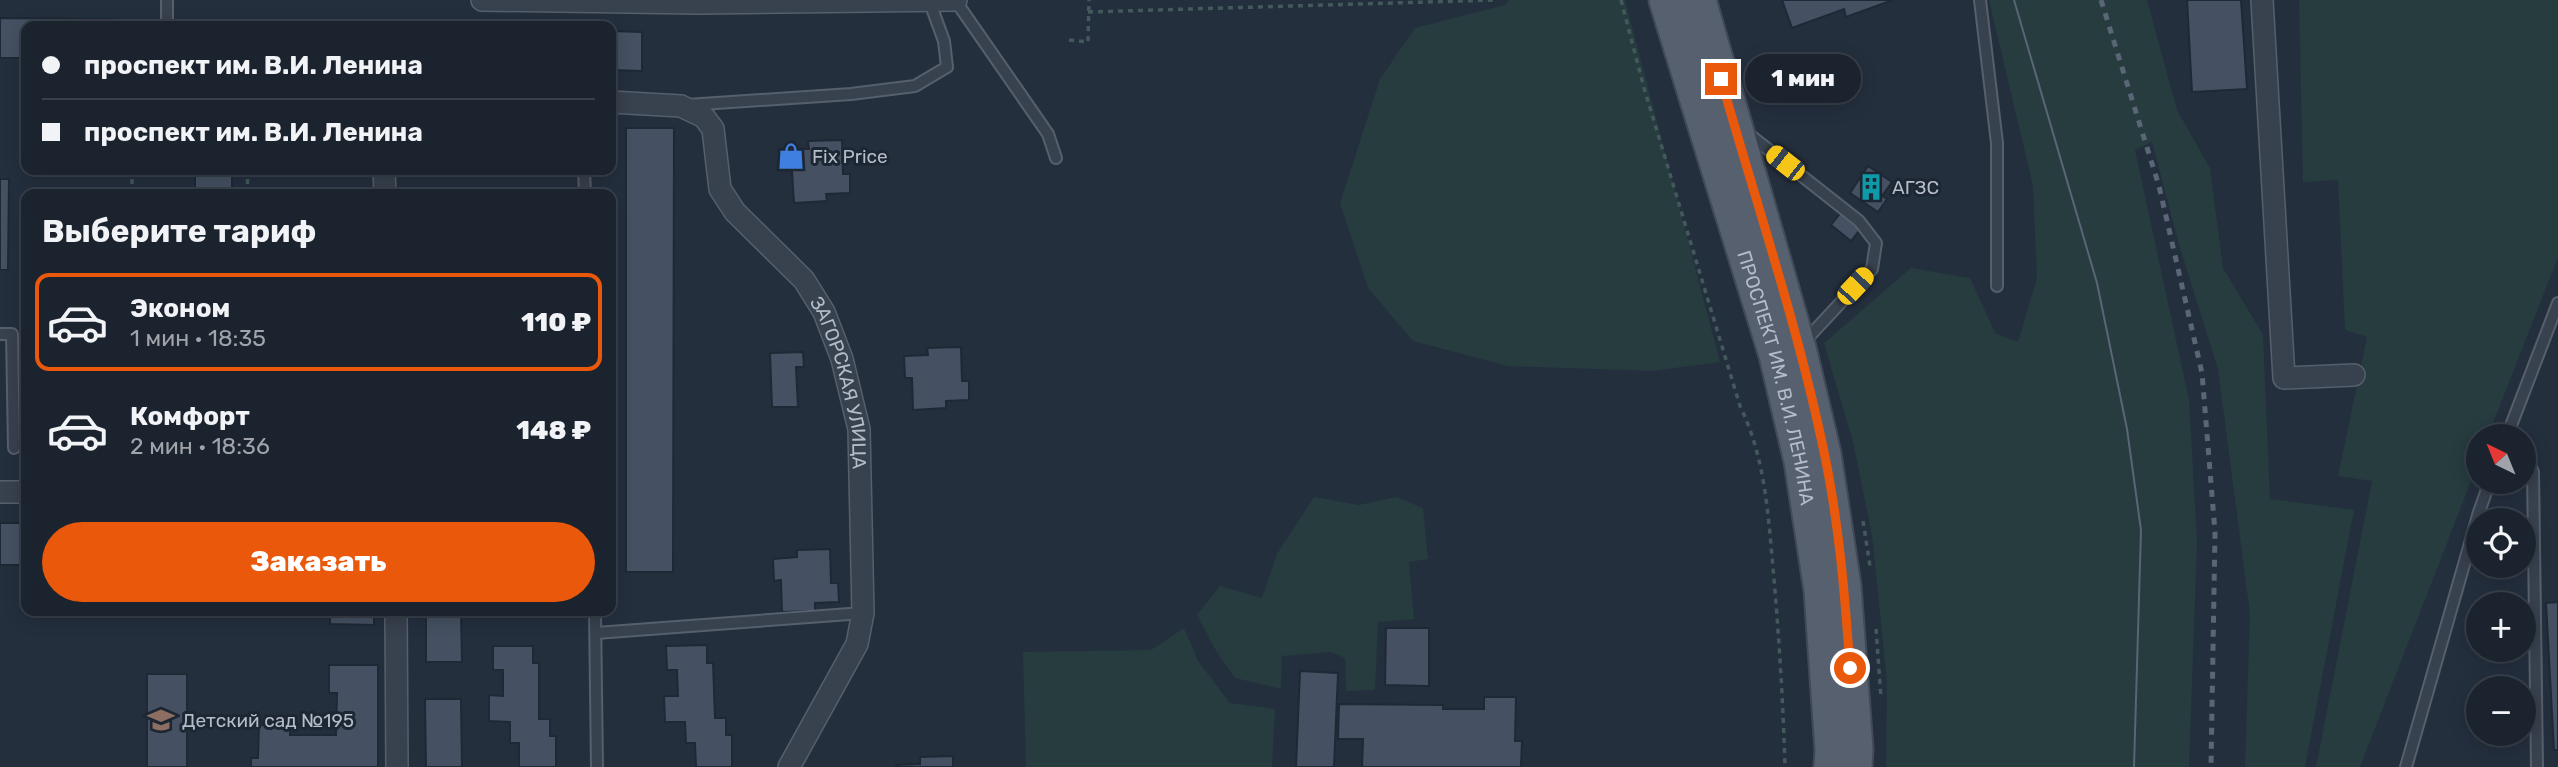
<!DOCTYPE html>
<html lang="ru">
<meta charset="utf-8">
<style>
body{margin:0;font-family:Rubik,sans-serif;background:#242b36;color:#f1f3f6;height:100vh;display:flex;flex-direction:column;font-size:26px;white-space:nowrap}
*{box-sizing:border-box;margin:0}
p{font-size:23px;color:#a0a4aa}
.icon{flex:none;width:38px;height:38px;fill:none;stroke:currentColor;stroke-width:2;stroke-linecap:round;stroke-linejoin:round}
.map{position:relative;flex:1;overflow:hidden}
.sheet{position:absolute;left:21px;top:189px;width:595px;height:427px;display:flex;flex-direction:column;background:#1b232e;border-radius:14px;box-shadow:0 4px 18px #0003,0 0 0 2px #39404a}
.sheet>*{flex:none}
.hud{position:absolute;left:21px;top:21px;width:595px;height:154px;border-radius:14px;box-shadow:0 4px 18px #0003,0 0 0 2px #39404a;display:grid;align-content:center;height:154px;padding:0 21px;background:#1b232e}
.needle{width:46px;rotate:317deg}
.fabs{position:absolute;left:2466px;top:424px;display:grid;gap:14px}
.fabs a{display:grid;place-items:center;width:70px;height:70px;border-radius:50%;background:#1b232e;box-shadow:0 4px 18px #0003,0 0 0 2px #39404a;font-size:35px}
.end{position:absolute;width:32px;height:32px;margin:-16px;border:9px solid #ea580c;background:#fff;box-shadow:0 0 0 4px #fff}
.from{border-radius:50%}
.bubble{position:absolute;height:49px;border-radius:24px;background:#1b232e;box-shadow:0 4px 18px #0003,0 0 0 2px #39404a;font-size:23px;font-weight:800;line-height:49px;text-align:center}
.car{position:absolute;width:21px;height:42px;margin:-21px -10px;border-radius:9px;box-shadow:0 0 5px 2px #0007;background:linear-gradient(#f5c518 24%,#345 0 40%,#f5c518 0 76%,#345 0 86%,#f5c518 0)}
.hud b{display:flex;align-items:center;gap:24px;height:66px;font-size:26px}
.hud b+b{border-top:2px solid #39404a}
.hud i{width:18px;height:18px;background:#f1f3f6}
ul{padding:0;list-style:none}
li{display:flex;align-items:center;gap:21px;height:98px;margin:0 14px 10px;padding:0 7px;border:4px solid transparent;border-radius:14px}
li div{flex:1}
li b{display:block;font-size:26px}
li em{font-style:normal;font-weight:800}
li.active{border-color:#ea580c}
li>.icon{width:63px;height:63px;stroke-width:1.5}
h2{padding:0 21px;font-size:32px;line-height:84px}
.primary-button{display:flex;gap:14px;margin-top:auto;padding:14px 21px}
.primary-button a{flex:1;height:80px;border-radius:42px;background:#ea580c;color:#fff;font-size:28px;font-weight:800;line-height:80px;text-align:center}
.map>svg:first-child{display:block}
.green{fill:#263c3f}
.building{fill:#455162;stroke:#1f2835;stroke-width:2}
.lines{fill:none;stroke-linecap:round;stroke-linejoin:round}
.service-casing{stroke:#565f6c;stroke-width:14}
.minor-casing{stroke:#565f6c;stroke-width:24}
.primary-casing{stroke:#414a57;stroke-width:37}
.path{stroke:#44595c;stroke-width:3.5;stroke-dasharray:5 5;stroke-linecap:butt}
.service{stroke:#38414e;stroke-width:10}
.minor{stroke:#38414e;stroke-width:21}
.primary{stroke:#56606e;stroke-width:33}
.tram{stroke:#5a6575;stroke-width:2}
.rail{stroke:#5a6575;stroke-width:5;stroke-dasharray:7 7;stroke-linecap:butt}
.route{stroke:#ea580c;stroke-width:9}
.labels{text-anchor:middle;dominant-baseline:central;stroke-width:6;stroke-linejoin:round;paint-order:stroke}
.poi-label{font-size:19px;fill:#b4bcc9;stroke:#1d2633;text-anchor:start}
.street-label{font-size:19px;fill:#b4bcc9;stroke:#1d2633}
</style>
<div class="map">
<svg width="2558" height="767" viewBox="0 0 2558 767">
<rect width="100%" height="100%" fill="#242f3e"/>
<g class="green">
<path d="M1509,0H1625L1720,362L1652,371L1508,366L1413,341L1368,288L1340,203L1380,79L1415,28L1505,5Z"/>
<path d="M1989,0H2147L2177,110L2210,168L2223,268L2263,335L2270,499L2354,510L2305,767H2245L2250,614L2218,369L2180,248L2152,142L2135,150L2189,400L2197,542L2189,767H1886L1887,682L1872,535L1853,442L1824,343L1911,268L1970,278L1995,333L2018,342L2037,278L2033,186Z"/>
<path d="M2299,0H2558V257L2488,436H2478V463L2360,767H2316L2372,481L2338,476L2367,337L2345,330L2338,180L2303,182Z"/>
<path d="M1314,497L1359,505L1396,497L1423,508L1428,559L1409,562L1414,619L1378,622L1375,690L1346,691L1345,658L1331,652L1282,656L1281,689L1235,678L1215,649L1197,615L1220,586L1262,598L1277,554Z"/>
<path d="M1184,628L1198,661L1230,703L1275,709L1272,767H1026L1023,652L1151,650Z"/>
</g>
<g class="building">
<path d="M1782,0H1893L1846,17L1844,9L1792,28Z"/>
<path d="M2187,0H2241L2247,89L2192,92Z"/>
<path d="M0,18L112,19L111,26H26V58H0Z"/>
<path d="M611,31L642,32V71L611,70Z"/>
<path d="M626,128H674L673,572H626Z"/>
<path d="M842,140L843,174H850V193L826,194L827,201L794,203L792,171H786L785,149H809L808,141Z"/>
<path d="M1868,166L1892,182L1882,196L1887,199L1878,212L1850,193Z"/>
<rect x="195" y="170" width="37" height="24"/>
<path d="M0,179H9L8,270H0Z"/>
<path d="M1842,211L1862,227L1851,241L1831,225Z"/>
<path d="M961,347L962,381H969V400L946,401V408L913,410L912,378H905L904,356L928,355L927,348Z"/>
<path d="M803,352L804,367H796L798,407H772L770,353Z"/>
<rect x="0" y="523" width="26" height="42"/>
<path d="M830,549L831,583H838L839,602L815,603V611L782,612L781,580L774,581L773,559L797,557V550Z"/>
<path d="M2558,602V750H2554L2546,603Z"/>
<path d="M330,611H374V625L330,624Z"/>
<path d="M426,611H461L462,662H426Z"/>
<path d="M1386,628H1429V686L1385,685Z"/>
<path d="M707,645V663H713L715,718H726V735H732V767H696L695,743H686L685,722H665L664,696H678L677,670H667L666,646Z"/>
<path d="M493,646H533V663H539V719H550V736H556V767H519V743H510V722L489,721V695L503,696V670H493Z"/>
<path d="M329,665H378V767H251V758H258L259,725H290V735H336L337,693H329Z"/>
<path d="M1300,671L1338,673L1334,767H1296Z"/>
<rect x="147" y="674" width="40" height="93"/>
<path d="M1484,697H1516L1515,741H1522L1521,767H1362L1363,739H1338L1339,704L1443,705V709H1484Z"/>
<path d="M425,699H461L462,767H426Z"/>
<path d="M953,756V767H896V765L920,764V757Z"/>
</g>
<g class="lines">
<defs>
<g id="service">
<path d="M955,0L1048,134L1056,158"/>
<path d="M1980,0L1997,143V286"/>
<path d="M167,26V0"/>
<path d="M687,105L851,94L915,86L947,67L944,41L929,0"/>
<path d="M1746,132L1859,221L1876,243L1872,269L1803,343"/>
<path d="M584,170L585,194"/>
<path d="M0,334H12L14,448"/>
<path d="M2507,436L2558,303"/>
<path d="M2524,454L2533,472L2537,767"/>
<path d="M595,611L597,767"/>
<path d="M596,633L863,613"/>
<path d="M2406,767L2479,512L2490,481"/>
</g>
<g id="minor">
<path d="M482,0L698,3L956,0"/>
<path d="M2262,0L2284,378L2354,375"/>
<path id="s1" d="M611,102L681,106L704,117L713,129L720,189L735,212L804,280L824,312L842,359L859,429L863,613L857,644L789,767"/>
<path d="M384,170L385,194"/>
<path d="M0,492H26"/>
<path d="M396,611L397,767"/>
</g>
<g id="primary">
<path id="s2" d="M1666,0L1776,355L1801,461L1821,590L1832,750L1831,767"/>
<path d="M1699,0L1799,348L1824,454L1844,586L1856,749L1855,767"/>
</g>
</defs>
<use href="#service" class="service-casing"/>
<use href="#minor" class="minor-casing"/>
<use href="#primary" class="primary-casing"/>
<g class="path">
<path d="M1621,0L1644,88L1740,406C1765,457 1768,513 1773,568C1779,635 1783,700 1785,767"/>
<path d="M1088,12L1495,0"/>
<path d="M1069,40L1088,42L1089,0"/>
<path d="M131,194L133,170"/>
<path d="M247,194L248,170"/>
<path d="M1863,521L1870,566"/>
<path d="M1876,629L1881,698"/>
</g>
<use href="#service" class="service"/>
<use href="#minor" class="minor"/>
<use href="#primary" class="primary"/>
<path class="tram" d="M2014,0L2097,283L2127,429L2141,530L2134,767"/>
<path class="rail" d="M2101,0L2159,186L2202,373L2215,532L2211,767"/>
</g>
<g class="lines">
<path class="route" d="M1721,79C1756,203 1798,326 1824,452C1839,523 1845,596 1850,668"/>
</g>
<defs>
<symbol id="shop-bare" viewBox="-9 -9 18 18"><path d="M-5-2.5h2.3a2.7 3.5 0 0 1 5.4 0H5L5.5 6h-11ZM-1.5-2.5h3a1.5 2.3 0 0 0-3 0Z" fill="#3f7fe0" stroke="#1d2633" stroke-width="2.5" paint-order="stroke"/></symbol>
<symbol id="building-bare" viewBox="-9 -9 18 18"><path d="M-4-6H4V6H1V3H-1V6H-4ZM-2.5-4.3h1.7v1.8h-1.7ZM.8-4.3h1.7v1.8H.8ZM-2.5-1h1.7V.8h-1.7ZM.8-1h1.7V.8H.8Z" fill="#0f9aa8" stroke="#1d2633" stroke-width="2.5" paint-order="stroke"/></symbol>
<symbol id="school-bare" viewBox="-9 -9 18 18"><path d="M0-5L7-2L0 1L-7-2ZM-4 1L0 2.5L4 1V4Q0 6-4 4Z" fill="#8d6e63" stroke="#1d2633" stroke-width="2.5" paint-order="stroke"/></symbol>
</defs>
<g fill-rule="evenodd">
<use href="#shop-bare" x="772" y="137" width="38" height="38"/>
<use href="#building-bare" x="1852" y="168" width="38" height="38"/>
<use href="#school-bare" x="142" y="701" width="38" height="38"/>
</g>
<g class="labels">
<g class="poi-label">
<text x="812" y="156">Fix Price</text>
<text x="1892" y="187">АГЗС</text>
<text x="182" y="720">Детский сад №195</text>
</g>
<g class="street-label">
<text stroke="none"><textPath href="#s2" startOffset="394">ПРОСПЕКТ ИМ. В.И. ЛЕНИНА</textPath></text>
<text stroke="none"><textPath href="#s1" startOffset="406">ЗАГОРСКАЯ УЛИЦА</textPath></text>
</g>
</g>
</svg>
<div class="fabs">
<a><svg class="needle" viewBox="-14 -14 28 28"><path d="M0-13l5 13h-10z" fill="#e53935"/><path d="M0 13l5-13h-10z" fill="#a0a4aa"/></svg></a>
<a><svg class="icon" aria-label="locate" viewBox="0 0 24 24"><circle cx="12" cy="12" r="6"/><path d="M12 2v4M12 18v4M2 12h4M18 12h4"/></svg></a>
<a>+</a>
<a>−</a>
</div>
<i class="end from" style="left:1850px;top:668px"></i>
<i class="end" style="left:1721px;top:79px"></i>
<div class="bubble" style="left:1745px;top:54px;width:116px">1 мин</div>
<i class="car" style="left:1785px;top:163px;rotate:308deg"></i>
<i class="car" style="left:1855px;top:286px;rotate:43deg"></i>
<div class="hud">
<b><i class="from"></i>проспект им. В.И. Ленина</b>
<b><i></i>проспект им. В.И. Ленина</b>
</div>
<section class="sheet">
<h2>Выберите тариф</h2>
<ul>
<li class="active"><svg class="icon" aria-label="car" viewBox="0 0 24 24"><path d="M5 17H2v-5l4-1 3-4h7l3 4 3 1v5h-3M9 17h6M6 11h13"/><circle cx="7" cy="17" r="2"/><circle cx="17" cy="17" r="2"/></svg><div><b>Эконом</b><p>1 мин · 18:35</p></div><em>110 ₽</em></li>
<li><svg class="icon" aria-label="car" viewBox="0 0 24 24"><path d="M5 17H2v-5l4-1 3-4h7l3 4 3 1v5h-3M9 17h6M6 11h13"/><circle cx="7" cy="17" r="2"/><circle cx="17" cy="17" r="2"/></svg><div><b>Комфорт</b><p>2 мин · 18:36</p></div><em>148 ₽</em></li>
</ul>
<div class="primary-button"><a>Заказать</a></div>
</section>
</div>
